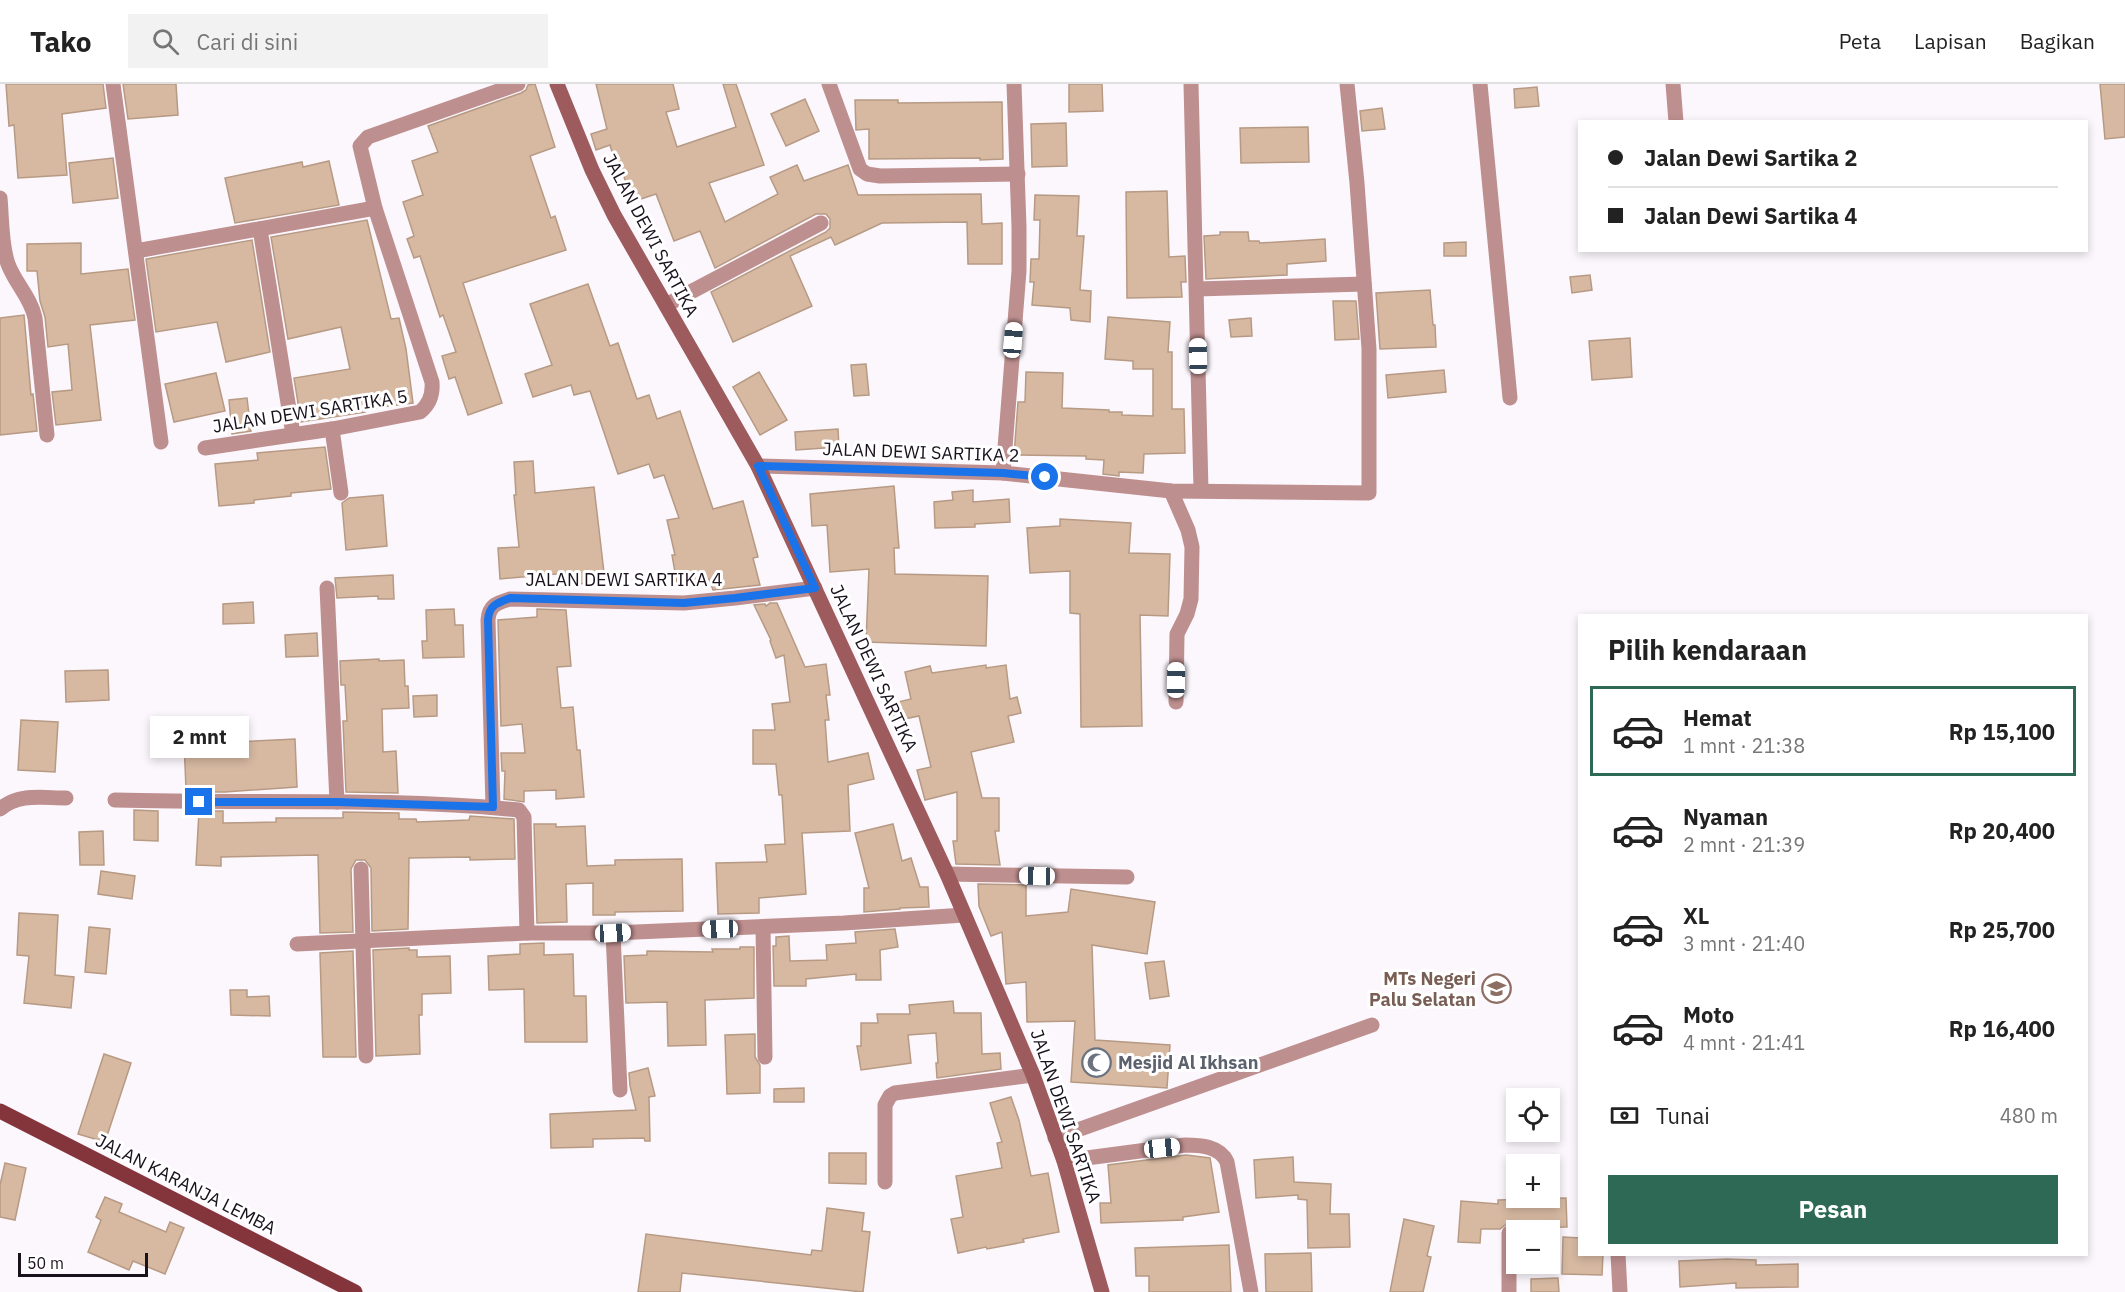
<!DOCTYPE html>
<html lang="id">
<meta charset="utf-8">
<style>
body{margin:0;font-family:"IBM Plex Sans",sans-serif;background:#f2f2f2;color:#222;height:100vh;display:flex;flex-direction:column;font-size:22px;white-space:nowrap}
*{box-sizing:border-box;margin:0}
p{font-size:20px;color:#767676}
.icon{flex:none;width:33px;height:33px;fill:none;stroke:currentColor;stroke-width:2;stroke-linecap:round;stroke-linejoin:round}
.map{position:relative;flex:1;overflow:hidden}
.drawer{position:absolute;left:1578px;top:530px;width:510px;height:642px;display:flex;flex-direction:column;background:#fff;border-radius:0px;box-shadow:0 3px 9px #0003}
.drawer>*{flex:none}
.banner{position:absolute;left:1578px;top:36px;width:510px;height:132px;border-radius:0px;box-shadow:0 3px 9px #0003;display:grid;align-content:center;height:132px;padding:0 30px;background:#fff}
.controls{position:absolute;left:1506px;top:1004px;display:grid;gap:12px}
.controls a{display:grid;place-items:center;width:54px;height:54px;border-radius:0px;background:#fff;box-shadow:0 3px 9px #0003;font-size:30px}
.scale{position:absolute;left:18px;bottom:15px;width:130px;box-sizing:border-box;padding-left:6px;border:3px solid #19111c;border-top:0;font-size:16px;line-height:21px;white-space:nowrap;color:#19111c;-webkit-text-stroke:4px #fff;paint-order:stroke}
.end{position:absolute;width:27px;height:27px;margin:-14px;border:8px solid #1a73e8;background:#fff;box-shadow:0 0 0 3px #fff}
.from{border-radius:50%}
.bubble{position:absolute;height:42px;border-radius:0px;background:#fff;box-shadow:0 3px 9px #0003;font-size:20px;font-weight:800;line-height:42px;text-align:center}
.car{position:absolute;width:18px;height:36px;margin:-18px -9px;border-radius:8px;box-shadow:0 0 4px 2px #0007;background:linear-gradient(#fff 24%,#345 0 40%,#fff 0 76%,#345 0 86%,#fff 0)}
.banner b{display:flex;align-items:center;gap:21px;height:57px;font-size:22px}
.banner b+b{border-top:2px solid #e0e0e0}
.banner i{width:15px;height:15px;background:#222}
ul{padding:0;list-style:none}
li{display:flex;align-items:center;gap:18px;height:90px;margin:0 12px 9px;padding:0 18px;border:3px solid transparent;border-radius:0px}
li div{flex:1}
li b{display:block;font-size:22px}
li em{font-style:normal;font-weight:800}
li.on{border-color:#2d6954}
li>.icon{width:54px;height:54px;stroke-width:1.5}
h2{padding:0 30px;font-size:27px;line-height:72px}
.pay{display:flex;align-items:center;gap:15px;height:66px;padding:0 30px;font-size:22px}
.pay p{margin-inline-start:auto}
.primary-button{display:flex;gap:12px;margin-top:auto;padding:12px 30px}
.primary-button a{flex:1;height:69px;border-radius:0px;background:#2d6954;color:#fff;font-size:24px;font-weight:800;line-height:69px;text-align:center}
header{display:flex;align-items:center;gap:36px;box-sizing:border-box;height:84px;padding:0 30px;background:#fff;border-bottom:2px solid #e0e0e0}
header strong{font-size:28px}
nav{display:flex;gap:33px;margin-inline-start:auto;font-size:21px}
.search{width:420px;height:54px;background:#f2f2f2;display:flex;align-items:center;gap:15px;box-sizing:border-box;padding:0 21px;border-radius:0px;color:#767676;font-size:22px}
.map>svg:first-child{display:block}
.building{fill:#d7b9a2;stroke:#b79a84;stroke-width:1.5}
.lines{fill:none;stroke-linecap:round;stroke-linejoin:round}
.minor{stroke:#be8f8f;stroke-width:15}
.secondary{stroke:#9e5b5d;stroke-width:15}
.primary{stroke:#84343b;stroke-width:15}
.route{stroke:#1a73e8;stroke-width:8}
.labels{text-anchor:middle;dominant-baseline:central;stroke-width:6;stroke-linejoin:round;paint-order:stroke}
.street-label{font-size:18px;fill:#19111c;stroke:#fff}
.education-label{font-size:18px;font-weight:bold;fill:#785e54;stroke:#fff;text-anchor:end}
.worship-label{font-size:18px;font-weight:bold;fill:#5b616d;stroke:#fff;text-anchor:start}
</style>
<header>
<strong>Tako</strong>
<div class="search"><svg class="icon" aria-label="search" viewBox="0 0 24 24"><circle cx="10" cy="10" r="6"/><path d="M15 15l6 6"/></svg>Cari di sini</div>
<nav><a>Peta</a><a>Lapisan</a><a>Bagikan</a></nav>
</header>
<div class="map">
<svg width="2125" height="1208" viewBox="0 0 2125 1208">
<rect width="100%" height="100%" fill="#fcf7fd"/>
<g class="building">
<path d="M6,0H103L106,24L62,30L67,91L18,94L14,41L9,42Z"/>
<path d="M123,0H176L178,31L128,35Z"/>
<path d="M535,0L555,63L530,72L551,134L555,132L566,166L463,199L502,319L468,331L455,293L449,295L442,272L456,268L443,231L440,233L420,172L414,174L407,155L414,152L403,118L423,111L412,77L438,68L428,42L521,9L526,6L528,1Z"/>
<path d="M596,0H673L679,25L666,28L677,63L736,43L723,0H736L764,81L709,99L725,138L778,110L770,93L797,81L804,97L848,81L858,111L981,110L982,140L1002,139V180H968L967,138L882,139L835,161L831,153L790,172L812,222L733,258L711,208L826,148L830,144V135L826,130H816L715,184L700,147L674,157L656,110L632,118L620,80L616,81L610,61L596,66L591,50L607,45Z"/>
<path d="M1069,0H1102L1103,27L1069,28Z"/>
<path d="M2100,0H2125V53L2105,55Z"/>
<path d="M1537,3L1539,22L1515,24L1514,5Z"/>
<path d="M805,15L819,47L786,62L771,30Z"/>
<path d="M855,16H898V19L1002,18L1003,75L980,76V74L869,75V45L856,46Z"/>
<path d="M1382,24L1385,45L1362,47L1360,27Z"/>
<path d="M1066,39L1067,82L1032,83L1031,40Z"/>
<path d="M1308,43L1309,78L1241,79L1240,44Z"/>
<path d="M113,74L118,114L73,119L69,79Z"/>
<path d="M329,77L339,121L235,139L225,94L302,78L303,83Z"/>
<path d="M1167,107L1169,173L1185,172L1186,198H1181L1182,213L1127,214L1126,108Z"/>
<path d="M1035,111L1079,112L1077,152H1084L1080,206L1091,207L1090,238L1071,236L1070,224L1032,221L1034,198H1030L1031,175H1039L1040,136H1034Z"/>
<path d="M367,136L391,235L399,234L406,265L413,319L365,325V328L301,338L294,294L350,285L341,243L288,255L271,153Z"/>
<path d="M1220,148H1248L1249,157H1259L1260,159L1325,155L1326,177L1287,180V191L1206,195L1204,152L1220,151Z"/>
<path d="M252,156L270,268L226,278L217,238L156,248L146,175Z"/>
<path d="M1466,158V172H1444V159Z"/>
<path d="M81,159V190L128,185L135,236L90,241L101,336L56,341L52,308L72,306L68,260L48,263L45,233L40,217L37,187H27V160Z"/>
<path d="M1590,191L1592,206L1572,209L1570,193Z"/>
<path d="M588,200L610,262L618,259L637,315L649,311L657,335L680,327L713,425L743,417L758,473L753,474L760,501L713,506L709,495L677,500L672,471H675L667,436L679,434L664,391L654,394L649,380L618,390L590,307L574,311L571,301L533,313L525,290L552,281L530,220Z"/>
<path d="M1430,206L1433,241H1435L1436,263L1380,265L1376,209Z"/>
<path d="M1333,217H1356L1359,255L1335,256Z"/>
<path d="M24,231L31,311L33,310L37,347L0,351V234Z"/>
<path d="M1108,233L1170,238L1168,268H1172V325H1184L1185,369L1144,370L1143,389L1119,388V392L1103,390L1104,376L1086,375V372L1014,371L1018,318H1025L1026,288L1063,289L1062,324L1109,326V328H1122V331L1153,332V285H1133V277L1105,275Z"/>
<path d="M1251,234L1252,252L1231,253L1229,236Z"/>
<path d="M1630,254L1632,293L1592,296L1589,257Z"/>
<path d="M866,280L869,311L854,312L851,281Z"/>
<path d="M1444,286L1446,308L1388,314L1386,291Z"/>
<path d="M759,288L787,336L760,351L733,303Z"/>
<path d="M216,289L225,327L174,338L165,300Z"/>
<path d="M247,314L251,347L232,350L229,316Z"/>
<path d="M838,345L839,363L796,366L795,348Z"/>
<path d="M325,363L331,405L291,409V412L254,416V419L219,422L215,380L258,376L257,369Z"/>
<path d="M533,377L535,409L594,403L605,497L570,501L568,489L500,495L498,464L519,463L514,411H516L514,378Z"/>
<path d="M894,402L899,464H894L895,490L988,492L986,562L866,558L869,485L830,488L827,441L812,442L810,410Z"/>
<path d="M973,406V418L1009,415L1010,438L975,440V443L935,444L934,418L953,416L952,408Z"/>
<path d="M383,411L387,462L346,466L342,419L349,414Z"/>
<path d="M1060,435L1131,439L1129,469L1170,470L1168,532L1140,531L1142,642L1081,643L1080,530L1070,529V487L1030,489L1027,444L1060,442Z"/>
<path d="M393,491L394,515H378V512L337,514L335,494Z"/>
<path d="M253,518L254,539L223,540V520Z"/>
<path d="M770,519H777L805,583L826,580L830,611H826L829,636H825L828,678L868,669L874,695L848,701L850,747L802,749L806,810L759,814V829L718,830L716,779L767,778L765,761L785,760L782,711H779L776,680H753V646H775L772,620L790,618L784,571L776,574L770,557L771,556L754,521L765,520L766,522Z"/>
<path d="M454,525L455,541H463L464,573L423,574L422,557H427L426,526Z"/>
<path d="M537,525L566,526L571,582L557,583L561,624L573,623L577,666H580L584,713L556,715V706L524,707V718L504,715L505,687H502L501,669H525L522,640L501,642L498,536L537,533Z"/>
<path d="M317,549L318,572L286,573L285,551Z"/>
<path d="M379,575V577L404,576L405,602H408L409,624L382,625L383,668L396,667L398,709L346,708L343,637H347L345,601H341L340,577Z"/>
<path d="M986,581V584L1006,581L1010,615L1017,613L1021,629L1008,632L1014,658L971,668L982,714H999V747H995L1000,781L956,780L953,757H957V708L925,716L917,686L931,683L919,632L890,638L886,621L911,615L905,588L930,582L932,589Z"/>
<path d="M108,586L109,616L66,618L65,587Z"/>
<path d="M437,611V632L414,633L413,612Z"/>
<path d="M21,636L58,638L55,688L18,686Z"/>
<path d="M214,653H234V658L295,655L297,703L225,708H200V704L186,705L184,657L214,655Z"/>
<path d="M134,726L158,727V757L134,756Z"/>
<path d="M199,727H223V739L276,738V734H343V728L399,729V735H416L417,738L469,736L470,732L514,735L515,775L470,776V773L409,774L408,845L372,847L371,784L365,776H356L351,785L353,848L320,849L318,771L221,773V782L196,781Z"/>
<path d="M534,740H556V743L585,742L587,782L615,781V776L682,775L683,827L615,828V831H593V799L566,800L567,838L537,839Z"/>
<path d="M893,740L902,777L911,774L920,803H928L929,823L900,824V825L864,828V804H869L855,749Z"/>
<path d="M103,747L104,781H80L79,748Z"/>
<path d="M101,787L135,792L132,815L98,810Z"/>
<path d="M978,800L1026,801V832L1068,828L1071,805L1155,818L1147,870L1092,861L1095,956L1170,961L1167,1004L1071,998L1075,937L1027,938L1026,898L1006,900L1002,848L991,852L979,822Z"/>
<path d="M19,829L58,831L55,891L74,893L71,924L24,919L29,872L17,871Z"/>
<path d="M89,843L110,845L106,890L85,888Z"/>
<path d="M895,845L898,863L880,866L881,896H856V890L806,895V902H774L773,862H776V853L789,852L790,877L827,876L826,861L856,859L855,848Z"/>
<path d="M544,859V871L573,870L574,912H586L587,958H525L524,905L489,906L488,872L520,870V860Z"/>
<path d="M740,863H754V914L705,916L706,961L668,962L667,918L626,919L624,872L647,871V867L713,868L712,865H740Z"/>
<path d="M409,864V866H417V873L450,872L451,909L422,910V931H419L420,970L376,972L373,866Z"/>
<path d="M353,867L356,973H323L320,869Z"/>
<path d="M1164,877L1169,912L1150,915L1145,879Z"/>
<path d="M230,906H247V913L269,912L270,932L231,931Z"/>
<path d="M953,917L954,929H981L982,970L1000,969L1001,985L937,994L936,979H938L936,949L908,951L911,979L861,986L857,962H861V939H878L877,930H910L909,921Z"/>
<path d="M755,950V973L760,981V1009L727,1010L725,951Z"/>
<path d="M104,970L131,979L105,1058L78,1050Z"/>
<path d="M648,984L655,1012L649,1013L650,1057H645L644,1054L593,1055V1063L551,1064L550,1030L636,1026L630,1002L629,989Z"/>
<path d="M804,1004V1018H774V1005Z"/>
<path d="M1011,1013L1019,1036L1031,1092L1048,1089L1059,1148L1023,1155L1024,1158L987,1165L986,1163L958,1169L951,1135L963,1133L956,1092L1002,1084L997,1059L1002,1058L990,1019Z"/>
<path d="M829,1069H866V1100L829,1099Z"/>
<path d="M1186,1071L1210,1074L1219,1128L1183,1133V1136L1101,1139L1100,1119H1111L1108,1081Z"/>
<path d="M1293,1073L1294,1098L1331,1100L1330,1130H1349L1350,1163L1308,1164L1307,1116L1298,1115V1111L1256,1114L1254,1076Z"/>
<path d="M5,1079L26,1084L15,1136L0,1133V1101Z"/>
<path d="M105,1113L122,1120L119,1128L166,1148L170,1138L184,1144L165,1190L133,1177L129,1186L88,1168L101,1136L96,1133Z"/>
<path d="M1566,1114L1567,1143L1517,1144L1508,1139L1500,1145H1481L1480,1159L1458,1158L1461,1117L1498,1120V1116Z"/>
<path d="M827,1124L864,1129L862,1147L870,1148L863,1208L682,1189L680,1208H638L646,1150L811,1171L812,1166L822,1167Z"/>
<path d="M1404,1135L1434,1142L1427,1172L1431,1173L1423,1208H1390Z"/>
<path d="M1563,1153L1580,1154V1170H1603L1602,1191L1562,1190Z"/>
<path d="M1229,1161L1231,1208H1149V1192H1136L1135,1164Z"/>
<path d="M1311,1169L1312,1208H1266L1265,1170Z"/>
<path d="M1727,1175L1756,1176V1181L1798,1180V1203L1736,1204V1199L1680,1203L1679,1177Z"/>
<path d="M1558,1194L1559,1208H1531V1195Z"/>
</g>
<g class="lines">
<g class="minor">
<path d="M113,0L161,358"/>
<path d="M829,0L860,85L867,90L880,92L1018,90"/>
<path d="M1191,0L1201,406"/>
<path d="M1480,0L1510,314"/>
<path d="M1673,0L1676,38"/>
<path d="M0,114C2,135 1,160 8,180C15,199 31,214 35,234L47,351"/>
<path d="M260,145L293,350"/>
<path d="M136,167L375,124"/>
<path d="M1197,205L1364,200"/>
<path d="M666,221L821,139"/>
<path d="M332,345L341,409"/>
<path d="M205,364L332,345L420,328C430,320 433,310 432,298L375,124L360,62L368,53L518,0"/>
<path d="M758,382L1003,389L1171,407L1369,409V265L1357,99L1347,0"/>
<path d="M1003,389L1019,187V143L1014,0"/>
<path d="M1171,407L1188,446L1192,463L1191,515L1187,530L1177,550L1176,618"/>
<path d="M327,504L337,718"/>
<path d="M115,716C249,720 385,713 519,726L524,733L527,849"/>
<path d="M493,723L488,536C489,521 497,519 510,515L684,519L735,514L815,504"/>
<path d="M0,725C19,709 42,714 66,714"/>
<path d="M361,785L366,972"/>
<path d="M947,790L1127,793"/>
<path d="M763,843L765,973"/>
<path d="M613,849L620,1006"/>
<path d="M297,860L527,849H613L844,839L964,831"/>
<path d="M1055,1054L1372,941"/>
<path d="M1064,1077L1185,1061C1200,1061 1220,1062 1227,1078L1251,1208"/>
<path d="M885,1098V1021L890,1012L895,1009L1033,991"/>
<path d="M1618,1170L1620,1208"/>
<path d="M1509,1208V1149"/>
</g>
<path class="secondary" d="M557,0L592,86L614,131L758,382L947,790L1033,991L1064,1077L1102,1208"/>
<path class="primary" d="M0,1027L355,1208"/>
</g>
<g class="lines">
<path class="route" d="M199,718H337L493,723L488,536C489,521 497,519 510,514L684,519L735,514L815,504L758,382L1003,389L1045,393"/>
</g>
<defs>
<symbol id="school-ring" viewBox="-11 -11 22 22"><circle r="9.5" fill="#fff" stroke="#8d6e63" stroke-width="1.5"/><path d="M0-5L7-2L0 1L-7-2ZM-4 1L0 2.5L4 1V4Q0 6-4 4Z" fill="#8d6e63"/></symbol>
<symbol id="mosque-ring" viewBox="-11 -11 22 22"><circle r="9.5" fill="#fff" stroke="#6b7280" stroke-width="1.5"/><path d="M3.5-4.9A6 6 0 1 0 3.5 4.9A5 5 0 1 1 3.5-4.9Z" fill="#6b7280"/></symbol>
</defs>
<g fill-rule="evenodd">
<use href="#school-ring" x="1480" y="888" width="33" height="33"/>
<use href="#mosque-ring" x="1080" y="962" width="33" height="33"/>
</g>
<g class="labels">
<g class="street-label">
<text transform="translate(651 151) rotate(62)">JALAN DEWI SARTIKA</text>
<text transform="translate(310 327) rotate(-9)">JALAN DEWI SARTIKA 5</text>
<text transform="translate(921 368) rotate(2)">JALAN DEWI SARTIKA 2</text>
<text x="624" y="495">JALAN DEWI SARTIKA 4</text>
<text transform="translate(874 584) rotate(65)">JALAN DEWI SARTIKA</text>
<text transform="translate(1066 1032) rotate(71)">JALAN DEWI SARTIKA</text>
<text transform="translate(186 1100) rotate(27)">JALAN KARANJA LEMBA</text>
</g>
<g class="education-label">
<text x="1476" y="894">MTs Negeri<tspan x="1476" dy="21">Palu Selatan</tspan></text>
</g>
<g class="worship-label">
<text x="1118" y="978">Mesjid Al Ikhsan</text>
</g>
</g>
</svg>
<div class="controls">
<a><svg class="icon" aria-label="locate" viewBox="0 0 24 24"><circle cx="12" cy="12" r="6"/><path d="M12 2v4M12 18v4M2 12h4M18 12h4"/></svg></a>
<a>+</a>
<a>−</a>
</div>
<div class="scale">50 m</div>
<i class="end from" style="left:1045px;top:393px"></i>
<i class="end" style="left:199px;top:718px"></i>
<div class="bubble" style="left:150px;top:632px;width:99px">2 mnt</div>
<i class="car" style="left:1013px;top:256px;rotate:5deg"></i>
<i class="car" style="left:1198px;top:272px;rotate:359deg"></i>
<i class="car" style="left:1176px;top:596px;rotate:1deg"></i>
<i class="car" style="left:1037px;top:792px;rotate:271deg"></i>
<i class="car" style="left:720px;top:845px;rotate:268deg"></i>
<i class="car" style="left:613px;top:849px;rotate:87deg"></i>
<i class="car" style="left:1162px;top:1064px;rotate:84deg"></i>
<div class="banner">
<b><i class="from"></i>Jalan Dewi Sartika 2</b>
<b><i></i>Jalan Dewi Sartika 4</b>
</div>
<section class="drawer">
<h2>Pilih kendaraan</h2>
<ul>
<li class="on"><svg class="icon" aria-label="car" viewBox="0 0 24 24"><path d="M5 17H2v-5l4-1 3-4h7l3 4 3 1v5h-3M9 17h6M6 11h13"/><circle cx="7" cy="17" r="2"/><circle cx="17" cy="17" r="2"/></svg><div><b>Hemat</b><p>1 mnt · 21:38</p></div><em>Rp 15,100</em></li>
<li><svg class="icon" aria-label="car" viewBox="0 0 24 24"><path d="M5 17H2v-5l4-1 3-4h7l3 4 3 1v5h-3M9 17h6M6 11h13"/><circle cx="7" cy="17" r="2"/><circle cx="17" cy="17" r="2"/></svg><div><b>Nyaman</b><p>2 mnt · 21:39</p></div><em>Rp 20,400</em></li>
<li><svg class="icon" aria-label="car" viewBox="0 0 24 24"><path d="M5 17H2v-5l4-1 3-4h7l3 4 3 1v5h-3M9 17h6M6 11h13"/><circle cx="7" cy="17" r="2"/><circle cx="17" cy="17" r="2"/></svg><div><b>XL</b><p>3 mnt · 21:40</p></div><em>Rp 25,700</em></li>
<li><svg class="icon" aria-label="car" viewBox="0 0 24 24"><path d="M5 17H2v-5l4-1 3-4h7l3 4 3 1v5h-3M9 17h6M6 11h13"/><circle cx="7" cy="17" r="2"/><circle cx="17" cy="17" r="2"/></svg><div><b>Moto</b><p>4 mnt · 21:41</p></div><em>Rp 16,400</em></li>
</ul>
<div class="pay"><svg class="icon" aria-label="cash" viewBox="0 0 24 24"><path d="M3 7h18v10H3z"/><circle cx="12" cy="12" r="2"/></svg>Tunai<p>480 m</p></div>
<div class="primary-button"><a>Pesan</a></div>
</section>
</div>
